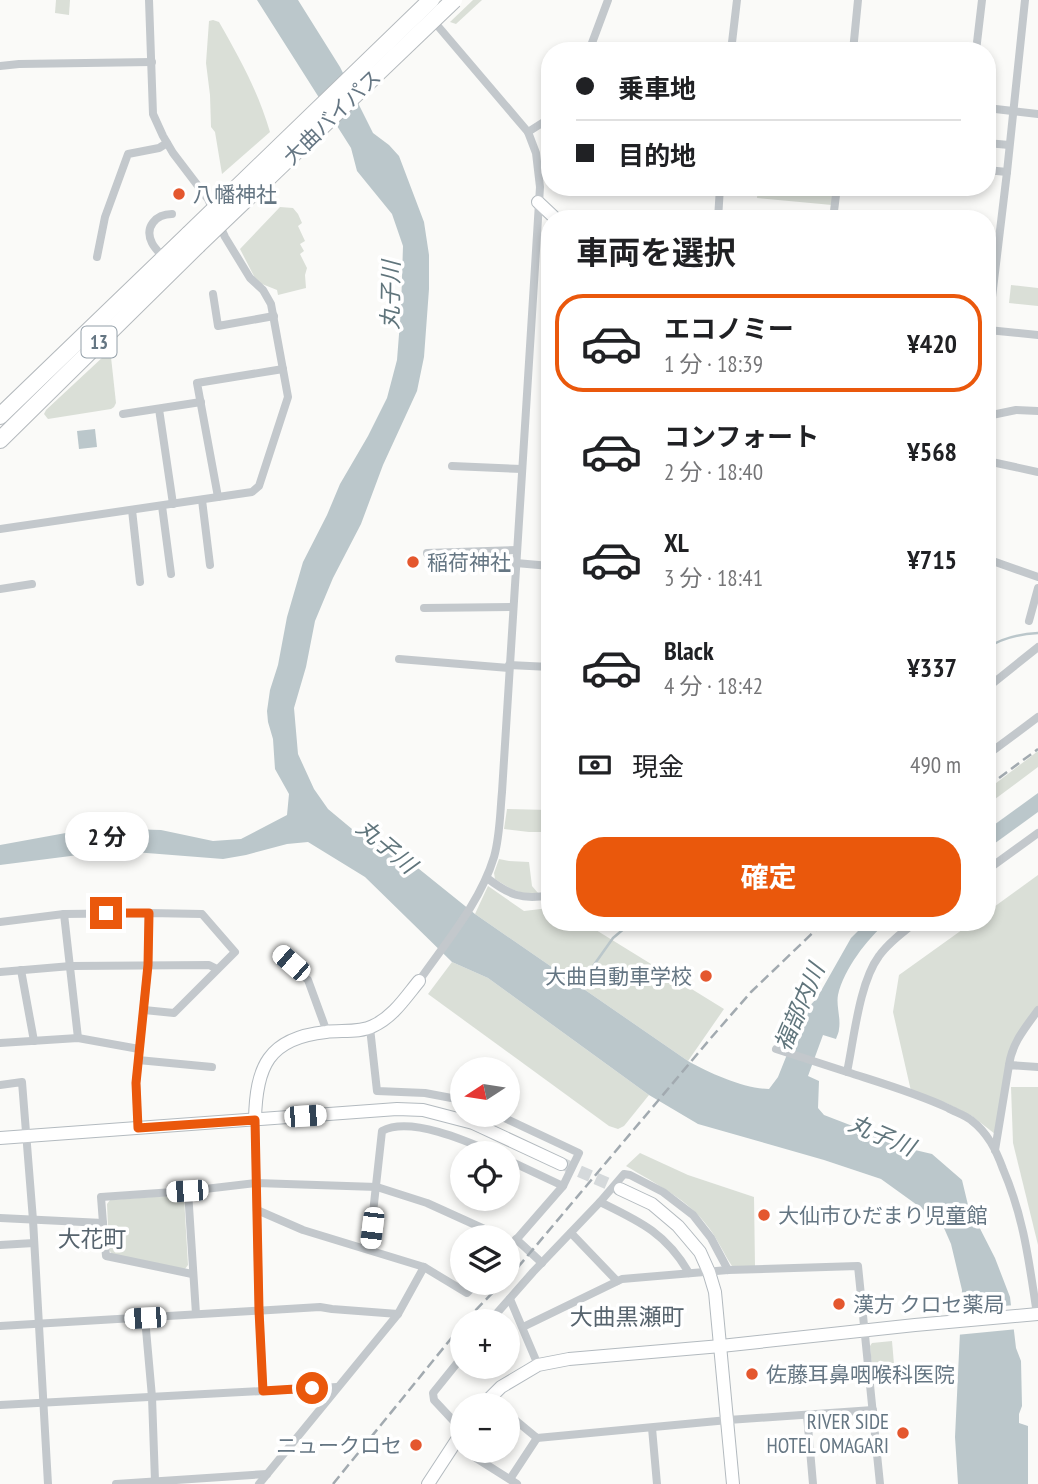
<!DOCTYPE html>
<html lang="ja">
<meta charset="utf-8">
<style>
body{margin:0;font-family:"PT Sans Narrow","Noto Sans JP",sans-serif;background:#f6f6f6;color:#202124;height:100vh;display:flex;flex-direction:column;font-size:26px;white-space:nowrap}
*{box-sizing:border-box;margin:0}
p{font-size:23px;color:#757577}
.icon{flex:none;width:38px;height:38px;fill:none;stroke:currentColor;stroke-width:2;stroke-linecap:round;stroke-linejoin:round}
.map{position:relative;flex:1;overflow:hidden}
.details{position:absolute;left:541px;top:210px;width:455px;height:721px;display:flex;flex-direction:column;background:#fff;border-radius:28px;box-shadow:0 4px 10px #0003}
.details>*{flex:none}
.top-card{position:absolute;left:541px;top:42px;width:455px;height:154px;border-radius:28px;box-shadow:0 4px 10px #0003;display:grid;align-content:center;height:154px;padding:0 35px;background:#fff}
.needle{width:46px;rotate:258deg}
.controls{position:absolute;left:450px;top:1057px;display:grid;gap:14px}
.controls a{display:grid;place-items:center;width:70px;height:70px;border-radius:50%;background:#fff;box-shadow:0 4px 10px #0003;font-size:35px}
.end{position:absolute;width:32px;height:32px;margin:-16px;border:9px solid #ea580c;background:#fff;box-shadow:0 0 0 4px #fff}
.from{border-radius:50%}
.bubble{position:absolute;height:49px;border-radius:24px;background:#fff;box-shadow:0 4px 10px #0003;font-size:23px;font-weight:700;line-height:49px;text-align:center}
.car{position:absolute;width:21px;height:42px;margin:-21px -10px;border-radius:9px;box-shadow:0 0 5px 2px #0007;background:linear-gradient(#fff 24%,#345 0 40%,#fff 0 76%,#345 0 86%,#fff 0)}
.top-card b{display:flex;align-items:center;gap:24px;height:66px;font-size:26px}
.top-card b+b{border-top:2px solid #e0e0e0}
.top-card i{width:18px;height:18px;background:#202124}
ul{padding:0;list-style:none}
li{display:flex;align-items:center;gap:21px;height:98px;margin:0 14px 10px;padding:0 21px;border:4px solid transparent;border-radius:28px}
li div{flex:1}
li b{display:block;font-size:26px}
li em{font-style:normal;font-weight:700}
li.on{border-color:#ea580c}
li>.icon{width:63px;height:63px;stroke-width:1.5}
h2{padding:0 35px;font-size:32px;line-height:84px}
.pay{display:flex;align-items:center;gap:18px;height:77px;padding:0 35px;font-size:26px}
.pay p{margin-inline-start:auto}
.cta{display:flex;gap:14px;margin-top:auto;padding:14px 35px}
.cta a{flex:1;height:80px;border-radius:28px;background:#ea580c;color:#fff;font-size:28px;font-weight:700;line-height:80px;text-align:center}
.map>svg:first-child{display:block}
.green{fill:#dadfd7}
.water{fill:#bbc7cb}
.pier{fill:#fafaf8}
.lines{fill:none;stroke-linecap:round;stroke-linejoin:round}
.stream{stroke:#bbc7cb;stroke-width:2.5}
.secondary-tunnel{stroke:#d5d9db;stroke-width:12;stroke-dasharray:12 6;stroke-linecap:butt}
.secondary-casing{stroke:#b3babf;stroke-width:14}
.highway-casing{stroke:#b4b9bd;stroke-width:18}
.street{stroke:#c3c8cc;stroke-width:8}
.secondary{stroke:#fff;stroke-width:12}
.highway{stroke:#fff;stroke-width:16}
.rail{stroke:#a2aab0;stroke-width:2.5;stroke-dasharray:10 5;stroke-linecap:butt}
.highway-bridge-casing{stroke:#b4b9bd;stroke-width:18;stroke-linecap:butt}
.highway-bridge{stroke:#fff;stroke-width:16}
.route{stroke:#ea580c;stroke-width:9}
.poi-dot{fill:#e4572e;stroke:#fff;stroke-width:2.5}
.labels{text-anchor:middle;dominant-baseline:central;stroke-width:7;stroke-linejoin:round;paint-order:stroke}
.shield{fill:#fff;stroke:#939fa8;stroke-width:2}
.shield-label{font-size:19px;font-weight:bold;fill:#657683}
.street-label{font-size:21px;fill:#657683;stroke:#fff}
.poi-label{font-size:21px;fill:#657683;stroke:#fff;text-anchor:start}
.water-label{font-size:23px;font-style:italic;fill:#60757c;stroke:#fff}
.neighbourhood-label{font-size:23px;fill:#57646e;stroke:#fff}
</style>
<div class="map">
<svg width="1038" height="1484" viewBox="0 0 1038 1484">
<rect width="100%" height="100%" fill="#fafaf8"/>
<g class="green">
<path d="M56,0H70L69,15L55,13Z"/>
<path d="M473,0H482L456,24L450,22Z"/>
<path d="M213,20L219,22C240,59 258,91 270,132L222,174L215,132L211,127L210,95L206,63L209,21Z"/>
<path d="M758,187H834L832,205L757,198Z"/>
<path d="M280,207L293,208L298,214L302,223L298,226L305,241L300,244L304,251L300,254L307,268L305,275L306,288L278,295L277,290L257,282L240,249Z"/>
<path d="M1011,285L1038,288V306L1009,303Z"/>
<path d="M109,355L111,357L116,403L114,407L111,409L48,419L44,414L46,410L104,356Z"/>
<path d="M1038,751V767L987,805V790Z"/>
<path d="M507,809L549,810V832H529L504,829Z"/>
<path d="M499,859L509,861L529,862L532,886L538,893C521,896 509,888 495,879L494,873Z"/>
<path d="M1038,875V1007L1013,1042L995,1134L972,1116L946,1103L911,1091L893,1012L899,975L973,922H987V912Z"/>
<path d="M488,886L524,911L549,908L550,922H583L724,1009L688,1061L475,914Z"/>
<path d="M452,962L488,978L649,1095L624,1126L618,1129L609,1126L428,994Z"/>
<path d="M1011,1087H1038V1245L1013,1143Z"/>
<path d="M640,1153L688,1175L754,1197L755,1266H732C724,1254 718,1240 709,1228C689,1200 656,1184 626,1166Z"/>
<path d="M181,1195L184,1197L188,1265L185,1269L113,1255L109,1250L107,1204L110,1200Z"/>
<path d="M892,1341L895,1376L873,1378L870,1346L872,1343Z"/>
</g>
<g class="water">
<path d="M257,0H298L340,67L373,133L389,145L399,156L424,222L429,255V289L424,357L417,391L383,465L361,524L333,578L315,621L306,667L294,708L298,754L314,789L328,809L352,829L388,844L475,914L688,1061C709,1073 745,1089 769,1089L778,1077L804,1012L817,998L851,938L867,922H887C867,939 844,969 838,995C836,1006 841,1018 839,1029C839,1032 837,1036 836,1039L823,1035L808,1076L819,1081L818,1108L824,1115L915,1150L932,1154L962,1180L968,1205L995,1258L1010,1297L1016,1348L1021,1361L1022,1406L1019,1414V1423L1028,1426V1484H958L955,1437L962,1290L951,1244L944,1228L931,1215L881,1179L824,1160L698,1124L649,1095L488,978L452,962L365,877L308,842L287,844L246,855L223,859L134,852H102L0,865V845L93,828L161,830L213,841L241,839L287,815L289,794L275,769L273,739L268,722L267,711L270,690L278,665L287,617L303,562L327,515L340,484L368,436L387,398L397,360L401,309L403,246L392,214L357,171L351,148Z"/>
<path d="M95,429L97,447L79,449L77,431Z"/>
<path d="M1038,793V812L987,849V830Z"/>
</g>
<path class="pier" d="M1015,1305L1018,1329L956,1335L957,1310Z"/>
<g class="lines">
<g class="stream">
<path d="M987,648C1002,638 1020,634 1038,633"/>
<path d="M579,986L613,938L632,922"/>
</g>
<path class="secondary-tunnel" d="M563,1164L620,1189"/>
<defs>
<g id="secondary">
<path d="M538,202L556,219"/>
<path d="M255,1120C256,1067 268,1038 326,1032C341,1030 360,1033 373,1026C393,1017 405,998 419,981"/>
<path d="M0,1138L397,1109L423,1110L473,1123L561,1164"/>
<path d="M620,1189L652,1204L678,1226L700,1252L709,1272L715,1292L733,1484"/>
<path d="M483,1405L501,1387L538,1365L569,1359L721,1346L915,1325L1038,1314"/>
<path d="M428,1484L462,1432"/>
</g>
<g id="highway">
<path d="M0,416L189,234"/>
<path d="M0,440L198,245"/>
</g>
</defs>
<use href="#secondary" class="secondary-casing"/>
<use href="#highway" class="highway-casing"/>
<g class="street">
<path d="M149,0L153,114L163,136L173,153L208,199L213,210"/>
<path d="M853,47L892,51"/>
<path d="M589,49L606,51"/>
<path d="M589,51L608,0"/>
<path d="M731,51L737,0"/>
<path d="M853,51L858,0"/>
<path d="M976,51L982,0"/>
<path d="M0,66L19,64L152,62"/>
<path d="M987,108L1038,114"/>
<path d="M528,132L550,118"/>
<path d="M987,143L1009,145"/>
<path d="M987,170L1007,172"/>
<path d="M718,219L720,187"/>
<path d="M833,219L837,187"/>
<path d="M97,257L105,217L128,154L159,148L167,143"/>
<path d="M164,258C160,253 155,249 152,243C144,227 156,214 172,214"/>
<path d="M213,294L218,326L274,316"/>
<path d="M988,330L1038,335"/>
<path d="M987,339L1007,172L1025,0"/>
<path d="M159,409L173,504"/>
<path d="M123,414L201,402"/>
<path d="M987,416L1016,410L1038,411"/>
<path d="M987,461L1038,472"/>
<path d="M452,466L522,469"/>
<path d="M218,497L197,383L283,369"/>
<path d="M202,500L210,565"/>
<path d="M162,506L171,574"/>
<path d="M132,510L140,582"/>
<path d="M0,529L252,492L259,486L288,397L271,304L263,290L250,278L225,237L218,222"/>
<path d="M427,553L517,550"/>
<path d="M987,559L1038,577"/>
<path d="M516,563L550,566"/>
<path d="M0,589L32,584"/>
<path d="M424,608L513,607"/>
<path d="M1029,621L1038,588"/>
<path d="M399,659L509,668"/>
<path d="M509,665L550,667"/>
<path d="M987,688L1038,647"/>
<path d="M987,755L1038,717"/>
<path d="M987,870L1038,833"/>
<path d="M487,878C508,894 522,901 550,895"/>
<path d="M64,914L78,1038"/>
<path d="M0,922L64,914L149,913L202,914L235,952L174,1013L144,1010"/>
<path d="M916,922C903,932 888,943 879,956C859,983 854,1039 847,1072C881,1083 916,1093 948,1108C955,1112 965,1115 971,1120C988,1133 996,1150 1003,1169C1024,1218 1029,1262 1037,1314"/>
<path d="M278,952L308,980L327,1032"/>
<path d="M21,970L34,1041"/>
<path d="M0,972L71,966L209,965L217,969"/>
<path d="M419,981C446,942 480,903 494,857C500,836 500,813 502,792L540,187L536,153L528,132L431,18"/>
<path d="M370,1028L377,1091L425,1093L462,1100"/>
<path d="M0,1043L78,1038L139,1049"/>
<path d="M776,1049L847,1072"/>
<path d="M138,1060L212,1067"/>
<path d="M1009,1065C1012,1043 1025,1028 1038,1010"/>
<path d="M0,1085L22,1082L33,1220L48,1484"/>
<path d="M498,1115L579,1153L563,1186L508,1160"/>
<path d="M255,1120L259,1310L263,1391"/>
<path d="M138,1128L136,1083L148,965L149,913"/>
<path d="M995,1150L1009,1065L1038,1067"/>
<path d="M188,1191L196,1314"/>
<path d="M257,1210L303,1230L424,1267L467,1293L477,1283"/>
<path d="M0,1218L103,1223L106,1256L192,1274"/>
<path d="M103,1223L101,1197L188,1191L256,1183L377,1187L427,1203L502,1237"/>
<path d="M571,1233L617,1281"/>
<path d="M516,1239L542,1263"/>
<path d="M0,1245L34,1243"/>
<path d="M369,1249L382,1131C410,1116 467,1141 494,1153"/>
<path d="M508,1249L563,1186"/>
<path d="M689,1273C666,1233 639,1221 600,1202L624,1174L630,1175L663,1192L693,1215L711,1238L728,1270"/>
<path d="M510,1299L538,1365"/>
<path d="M145,1318L152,1397L155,1481"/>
<path d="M490,1321L533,1272L600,1202"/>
<path d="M0,1326L320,1307L332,1309L398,1314"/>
<path d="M523,1327L622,1279L728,1270L858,1266L880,1484"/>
<path d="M462,1357L433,1393L434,1400L462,1430"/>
<path d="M0,1405L337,1387"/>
<path d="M508,1414L537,1438L728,1420L873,1410"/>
<path d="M807,1415L813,1484"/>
<path d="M652,1428L657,1484"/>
<path d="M465,1451L517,1484"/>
<path d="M510,1479L537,1438"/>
<path d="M116,1484L267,1474"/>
<path d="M259,1484L398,1314L424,1267"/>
</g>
<use href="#secondary" class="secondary"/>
<use href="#highway" class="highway"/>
<g class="rail">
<path d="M987,787L1038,749"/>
<path d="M508,1279L710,1039L751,992L824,922"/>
<path d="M465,1321L502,1283"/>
<path d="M333,1484L462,1325"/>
</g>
<defs>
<g id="highway-bridge">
<path d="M189,234L431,0"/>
<path d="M198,245L454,0"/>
</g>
</defs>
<use href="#highway-bridge" class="highway-bridge-casing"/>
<use href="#highway-bridge" class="highway-bridge"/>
</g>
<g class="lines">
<path class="route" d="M106,913H149L148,965L136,1083L138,1128L255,1120L259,1310L263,1391L312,1388"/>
</g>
<g class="poi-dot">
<circle cx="179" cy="194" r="7"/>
<circle cx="413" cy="562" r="7"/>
<circle cx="706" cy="976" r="7"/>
<circle cx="764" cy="1215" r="7"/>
<circle cx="839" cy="1304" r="7"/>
<circle cx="752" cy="1374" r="7"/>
<circle cx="903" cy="1433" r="7"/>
<circle cx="416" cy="1445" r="7"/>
</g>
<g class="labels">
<rect class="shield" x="81.5" y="326.5" width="35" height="31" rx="5"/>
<g class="shield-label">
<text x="99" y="342">13</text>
</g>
<g class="street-label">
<text transform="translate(332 117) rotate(-44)">大曲バイパス</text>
</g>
<g class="poi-label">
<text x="193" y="194">八幡神社</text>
<text x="427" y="562">稲荷神社</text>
<text x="692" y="976" text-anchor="end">大曲自動車学校</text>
<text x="778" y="1215">大仙市ひだまり児童館</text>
<text x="853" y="1304">漢方 クロセ薬局</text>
<text x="766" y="1374">佐藤耳鼻咽喉科医院</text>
<text x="889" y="1421" text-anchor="end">RIVER SIDE<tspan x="889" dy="24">HOTEL OMAGARI</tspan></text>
<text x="402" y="1445" text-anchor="end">ニュークロセ</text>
</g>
<g class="water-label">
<text transform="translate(390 295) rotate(-89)">丸子川</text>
<text transform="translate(387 846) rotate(40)">丸子川</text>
<text transform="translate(799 1007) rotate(-67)">福部内川</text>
<text transform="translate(882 1135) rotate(23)">丸子川</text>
</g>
<g class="neighbourhood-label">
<text x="92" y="1238">大花町</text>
<text x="627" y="1316">大曲黒瀬町</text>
</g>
</g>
</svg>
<div class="controls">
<a><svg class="needle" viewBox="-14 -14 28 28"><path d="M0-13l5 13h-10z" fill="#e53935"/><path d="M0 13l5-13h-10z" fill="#757577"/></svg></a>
<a><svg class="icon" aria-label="locate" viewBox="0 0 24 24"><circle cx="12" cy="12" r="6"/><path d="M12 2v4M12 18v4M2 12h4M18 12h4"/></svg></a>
<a><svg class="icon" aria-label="layers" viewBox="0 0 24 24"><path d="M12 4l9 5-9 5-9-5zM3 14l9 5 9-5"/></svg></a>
<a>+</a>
<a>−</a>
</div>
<i class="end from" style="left:312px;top:1388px"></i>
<i class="end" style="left:106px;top:913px"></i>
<div class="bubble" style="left:65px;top:812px;width:84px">2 分</div>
<i class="car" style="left:291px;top:963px;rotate:311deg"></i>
<i class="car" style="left:305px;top:1116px;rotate:86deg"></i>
<i class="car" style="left:187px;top:1191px;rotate:266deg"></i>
<i class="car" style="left:372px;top:1228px;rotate:187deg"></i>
<i class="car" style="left:145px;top:1318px;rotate:267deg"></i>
<div class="top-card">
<b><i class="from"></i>乗車地</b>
<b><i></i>目的地</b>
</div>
<section class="details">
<h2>車両を選択</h2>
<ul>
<li class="on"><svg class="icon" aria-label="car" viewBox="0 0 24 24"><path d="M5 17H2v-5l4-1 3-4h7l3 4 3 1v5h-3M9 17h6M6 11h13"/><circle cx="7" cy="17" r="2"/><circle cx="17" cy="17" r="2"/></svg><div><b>エコノミー</b><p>1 分 · 18:39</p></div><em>¥420</em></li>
<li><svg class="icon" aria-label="car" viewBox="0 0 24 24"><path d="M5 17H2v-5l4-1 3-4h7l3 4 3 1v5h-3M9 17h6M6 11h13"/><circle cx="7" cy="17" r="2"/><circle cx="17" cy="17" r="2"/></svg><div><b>コンフォート</b><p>2 分 · 18:40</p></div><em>¥568</em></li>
<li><svg class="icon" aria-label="car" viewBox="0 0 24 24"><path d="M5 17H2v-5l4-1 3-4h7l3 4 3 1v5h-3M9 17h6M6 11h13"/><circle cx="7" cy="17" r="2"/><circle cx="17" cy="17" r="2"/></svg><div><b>XL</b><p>3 分 · 18:41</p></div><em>¥715</em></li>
<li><svg class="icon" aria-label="car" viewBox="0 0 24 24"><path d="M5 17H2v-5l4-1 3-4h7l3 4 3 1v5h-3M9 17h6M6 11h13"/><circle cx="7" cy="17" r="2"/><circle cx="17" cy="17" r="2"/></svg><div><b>Black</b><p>4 分 · 18:42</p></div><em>¥337</em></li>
</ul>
<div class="pay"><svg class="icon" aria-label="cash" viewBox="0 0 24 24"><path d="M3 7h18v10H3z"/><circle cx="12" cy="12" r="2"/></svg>現金<p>490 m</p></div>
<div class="cta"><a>確定</a></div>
</section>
</div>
